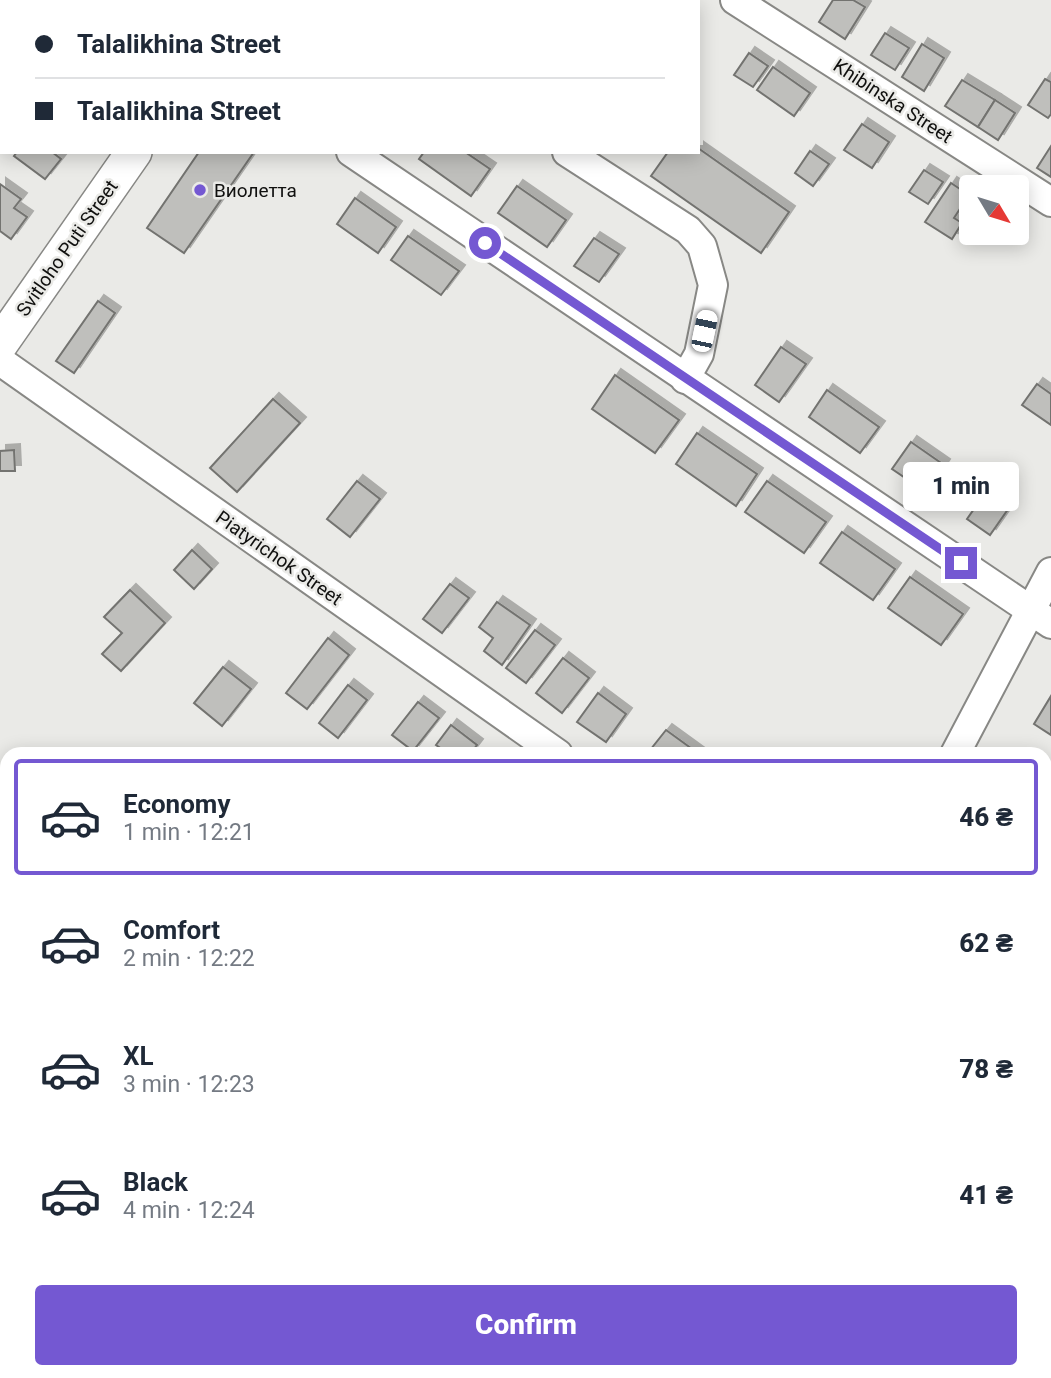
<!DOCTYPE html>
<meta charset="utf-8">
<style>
body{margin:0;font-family:Roboto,sans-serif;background:#f2f2f3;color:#1f2937;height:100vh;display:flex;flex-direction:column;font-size:26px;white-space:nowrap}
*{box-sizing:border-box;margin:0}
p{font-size:23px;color:#747a83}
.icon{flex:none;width:38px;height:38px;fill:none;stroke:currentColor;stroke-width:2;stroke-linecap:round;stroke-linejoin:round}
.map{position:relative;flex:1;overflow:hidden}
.panel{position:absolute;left:0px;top:747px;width:1052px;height:632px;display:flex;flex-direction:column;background:#fff;border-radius:21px 21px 0 0;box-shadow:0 4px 18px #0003}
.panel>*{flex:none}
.top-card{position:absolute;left:0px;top:0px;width:700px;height:154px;box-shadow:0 4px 18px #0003;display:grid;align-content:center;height:154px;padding:0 35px;background:#fff}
.needle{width:46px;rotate:128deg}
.buttons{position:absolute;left:959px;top:175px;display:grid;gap:14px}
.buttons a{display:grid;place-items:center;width:70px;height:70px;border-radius:7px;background:#fff;box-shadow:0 4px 18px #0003;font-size:35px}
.end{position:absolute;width:32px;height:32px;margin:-16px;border:9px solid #7458d2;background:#fff;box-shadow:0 0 0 4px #fff}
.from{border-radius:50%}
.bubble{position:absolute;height:49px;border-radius:7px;background:#fff;box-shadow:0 4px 18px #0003;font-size:23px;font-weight:800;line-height:49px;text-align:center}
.car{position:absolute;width:21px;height:42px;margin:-21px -10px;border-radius:9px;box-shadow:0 0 5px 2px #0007;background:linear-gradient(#fff 24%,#345 0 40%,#fff 0 76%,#345 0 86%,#fff 0)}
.top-card b{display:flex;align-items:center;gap:24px;height:66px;font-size:26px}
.top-card b+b{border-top:2px solid #e0e1e3}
.top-card i{width:18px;height:18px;background:#1f2937}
ul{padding:12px 0 0;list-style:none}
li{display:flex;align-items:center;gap:21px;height:116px;margin:0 14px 10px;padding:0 21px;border:4px solid transparent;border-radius:7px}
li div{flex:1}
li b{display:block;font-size:26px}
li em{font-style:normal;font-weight:800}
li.on{border-color:#7458d2}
li>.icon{width:63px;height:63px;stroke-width:1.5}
.action{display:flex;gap:14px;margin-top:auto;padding:14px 35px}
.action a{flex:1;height:80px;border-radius:7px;background:#7458d2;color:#fff;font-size:28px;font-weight:800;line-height:80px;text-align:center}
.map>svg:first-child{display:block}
.building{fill:#bfbfbc;stroke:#737370;stroke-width:2;filter:url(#shadow)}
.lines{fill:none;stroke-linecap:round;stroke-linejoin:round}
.minor-casing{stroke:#888885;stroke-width:32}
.major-casing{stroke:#888885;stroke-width:38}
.minor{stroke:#fff;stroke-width:28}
.major{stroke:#fff;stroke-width:35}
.route{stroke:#7458d2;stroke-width:9}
.poi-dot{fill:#7458d2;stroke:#eaeae7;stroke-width:2.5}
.labels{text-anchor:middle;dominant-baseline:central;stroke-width:5;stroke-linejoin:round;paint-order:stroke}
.street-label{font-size:19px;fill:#10100f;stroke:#eaeae7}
.poi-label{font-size:19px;fill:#10100f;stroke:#eaeae7;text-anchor:start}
</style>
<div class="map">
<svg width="1051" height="1378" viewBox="0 0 1051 1378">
<defs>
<filter id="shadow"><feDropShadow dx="6" dy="-6" stdDeviation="0" flood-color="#0004"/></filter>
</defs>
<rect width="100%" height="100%" fill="#eaeae7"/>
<g class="building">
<path d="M833,0H853L865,7L845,39L819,22Z"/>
<path d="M885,33L909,48L895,70L871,55Z"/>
<path d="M922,44L944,58L924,91L902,77Z"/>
<path d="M749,53L768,66L753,87L734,75Z"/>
<path d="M773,67L810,93L794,116L757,90Z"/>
<path d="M1045,79L1051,82V114L1048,118L1028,105Z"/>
<path d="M962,80L995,100L978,127L945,106Z"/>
<path d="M995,100L1015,113L998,140L978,127Z"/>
<path d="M862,124L889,142L872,168L844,150Z"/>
<path d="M1051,146V177L1037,168Z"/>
<path d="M698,148L789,212L761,253L651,176L668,152H698Z"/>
<path d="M810,151L829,164L813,186L795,173Z"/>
<path d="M17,152H52L61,159L45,179L14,156Z"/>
<path d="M199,152H254L184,253L147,228Z"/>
<path d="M424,152H465L490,169L471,196L419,159Z"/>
<path d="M924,170L943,182L928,204L909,192Z"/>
<path d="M951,183L969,195L954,218L962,223L952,239L925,222Z"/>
<path d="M0,184L21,199L14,208L27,217L11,239L0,231Z"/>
<path d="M517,186L566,220L547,247L498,213Z"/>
<path d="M355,198L396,227L378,253L337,224Z"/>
<path d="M408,236L459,271L441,295L391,260Z"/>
<path d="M594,238L619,254L599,282L574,266Z"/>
<path d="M98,301L115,313L74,373L56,361Z"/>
<path d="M781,347L806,364L779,402L755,385Z"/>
<path d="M615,375L679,420L655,453L592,409Z"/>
<path d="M1037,384L1051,394V425L1022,405Z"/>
<path d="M827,390L879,427L860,453L809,417Z"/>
<path d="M273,399L300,423L237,492L210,468Z"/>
<path d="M697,433L757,474L736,506L676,464Z"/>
<path d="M911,442L944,465L926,492L892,469Z"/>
<path d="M14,450L15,471H0V451Z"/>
<path d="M357,481L380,499L350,537L327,519Z"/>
<path d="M767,481L826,522L804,553L745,512Z"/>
<path d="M988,489L1011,505L990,535L967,519Z"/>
<path d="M842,532L895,569L873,600L820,563Z"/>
<path d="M192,550L212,569L194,589L174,570Z"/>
<path d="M910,577L963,614L941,645L888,608Z"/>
<path d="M450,584L469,598L442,633L423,619Z"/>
<path d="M130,590L165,623L121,671L102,654L122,633L104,617Z"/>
<path d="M497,602L530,625L502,665L484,651L493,638L479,627Z"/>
<path d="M535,630L555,645L526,683L506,668Z"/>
<path d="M328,638L349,655L307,709L286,693Z"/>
<path d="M563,658L589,678L562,713L536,693Z"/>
<path d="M223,667L251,689L222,726L194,703Z"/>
<path d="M348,685L367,700L338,738L319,723Z"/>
<path d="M598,693L626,714L606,742L577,722Z"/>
<path d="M1051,696V735L1034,724Z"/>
<path d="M418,702L439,718L413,751L392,735Z"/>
<path d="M451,725L477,745L470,754H449L436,745Z"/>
<path d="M666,730L699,754H647Z"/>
<path d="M7,891V936L0,931V901Z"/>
<path d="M1051,971V1017L1045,1013V980Z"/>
<path d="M0,1205L7,1210V1226L0,1235Z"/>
<path d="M0,1343L7,1349V1372H23L18,1378H0Z"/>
<path d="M653,1372H689L685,1378H652L650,1377Z"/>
<path d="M879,1372H904L912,1378H875Z"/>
</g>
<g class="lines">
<defs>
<g id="minor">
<path d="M135,0L137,2"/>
<path d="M330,0L333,2"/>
<path d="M735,0L1051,202"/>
<path d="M351,152L1051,624"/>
<path d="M567,152L688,230L702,246L713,285L699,354L685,379"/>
<path d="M0,361L558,754"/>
<path d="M955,754L1051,572"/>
<path d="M0,838L7,843"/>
<path d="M1045,1095L1051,1099"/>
<path d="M0,1306L7,1311"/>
<path d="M96,1372L105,1378"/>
<path d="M775,1372L784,1378"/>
<path d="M577,1378L582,1372"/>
</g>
<g id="major">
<path d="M238,2L239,0"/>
<path d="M0,344L134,152"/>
</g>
</defs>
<use href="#minor" class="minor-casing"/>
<use href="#major" class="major-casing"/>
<use href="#minor" class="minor"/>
<use href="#major" class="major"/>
</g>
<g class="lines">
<path class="route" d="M485,243L961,563"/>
</g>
<circle class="poi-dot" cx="200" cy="190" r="7"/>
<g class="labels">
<g class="street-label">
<text transform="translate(893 101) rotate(33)">Khibinska Street</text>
<text transform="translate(67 248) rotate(-55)">Svitloho Puti Street</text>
<text transform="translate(279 558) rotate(35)">Piatyrichok Street</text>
</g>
<g class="poi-label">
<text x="214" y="190">Виолетта</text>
</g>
</g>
</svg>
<div class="buttons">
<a><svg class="needle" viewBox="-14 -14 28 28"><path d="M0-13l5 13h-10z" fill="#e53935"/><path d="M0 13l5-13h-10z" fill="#747a83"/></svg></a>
</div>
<i class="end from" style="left:485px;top:243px"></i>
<i class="end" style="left:961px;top:563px"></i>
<div class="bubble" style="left:903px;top:462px;width:116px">1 min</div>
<i class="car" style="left:704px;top:331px;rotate:12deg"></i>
<div class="top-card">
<b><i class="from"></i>Talalikhina Street</b>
<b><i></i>Talalikhina Street</b>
</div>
<section class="panel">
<ul>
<li class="on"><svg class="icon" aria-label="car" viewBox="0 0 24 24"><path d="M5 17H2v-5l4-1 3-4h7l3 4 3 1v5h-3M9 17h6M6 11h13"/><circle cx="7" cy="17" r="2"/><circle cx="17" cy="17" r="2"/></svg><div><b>Economy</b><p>1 min · 12:21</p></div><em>46 ₴</em></li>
<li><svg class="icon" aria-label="car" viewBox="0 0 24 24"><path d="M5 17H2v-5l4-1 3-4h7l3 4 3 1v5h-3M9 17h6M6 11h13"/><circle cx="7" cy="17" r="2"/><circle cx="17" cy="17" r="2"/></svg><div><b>Comfort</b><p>2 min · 12:22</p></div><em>62 ₴</em></li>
<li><svg class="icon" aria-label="car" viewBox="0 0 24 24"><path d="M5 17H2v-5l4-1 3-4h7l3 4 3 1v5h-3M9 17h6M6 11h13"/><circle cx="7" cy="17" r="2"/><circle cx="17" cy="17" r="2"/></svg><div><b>XL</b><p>3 min · 12:23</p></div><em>78 ₴</em></li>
<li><svg class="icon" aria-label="car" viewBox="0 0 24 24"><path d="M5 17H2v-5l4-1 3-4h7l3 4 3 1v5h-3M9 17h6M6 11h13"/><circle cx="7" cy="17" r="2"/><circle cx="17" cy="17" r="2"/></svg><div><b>Black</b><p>4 min · 12:24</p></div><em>41 ₴</em></li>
</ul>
<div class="action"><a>Confirm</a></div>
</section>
</div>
